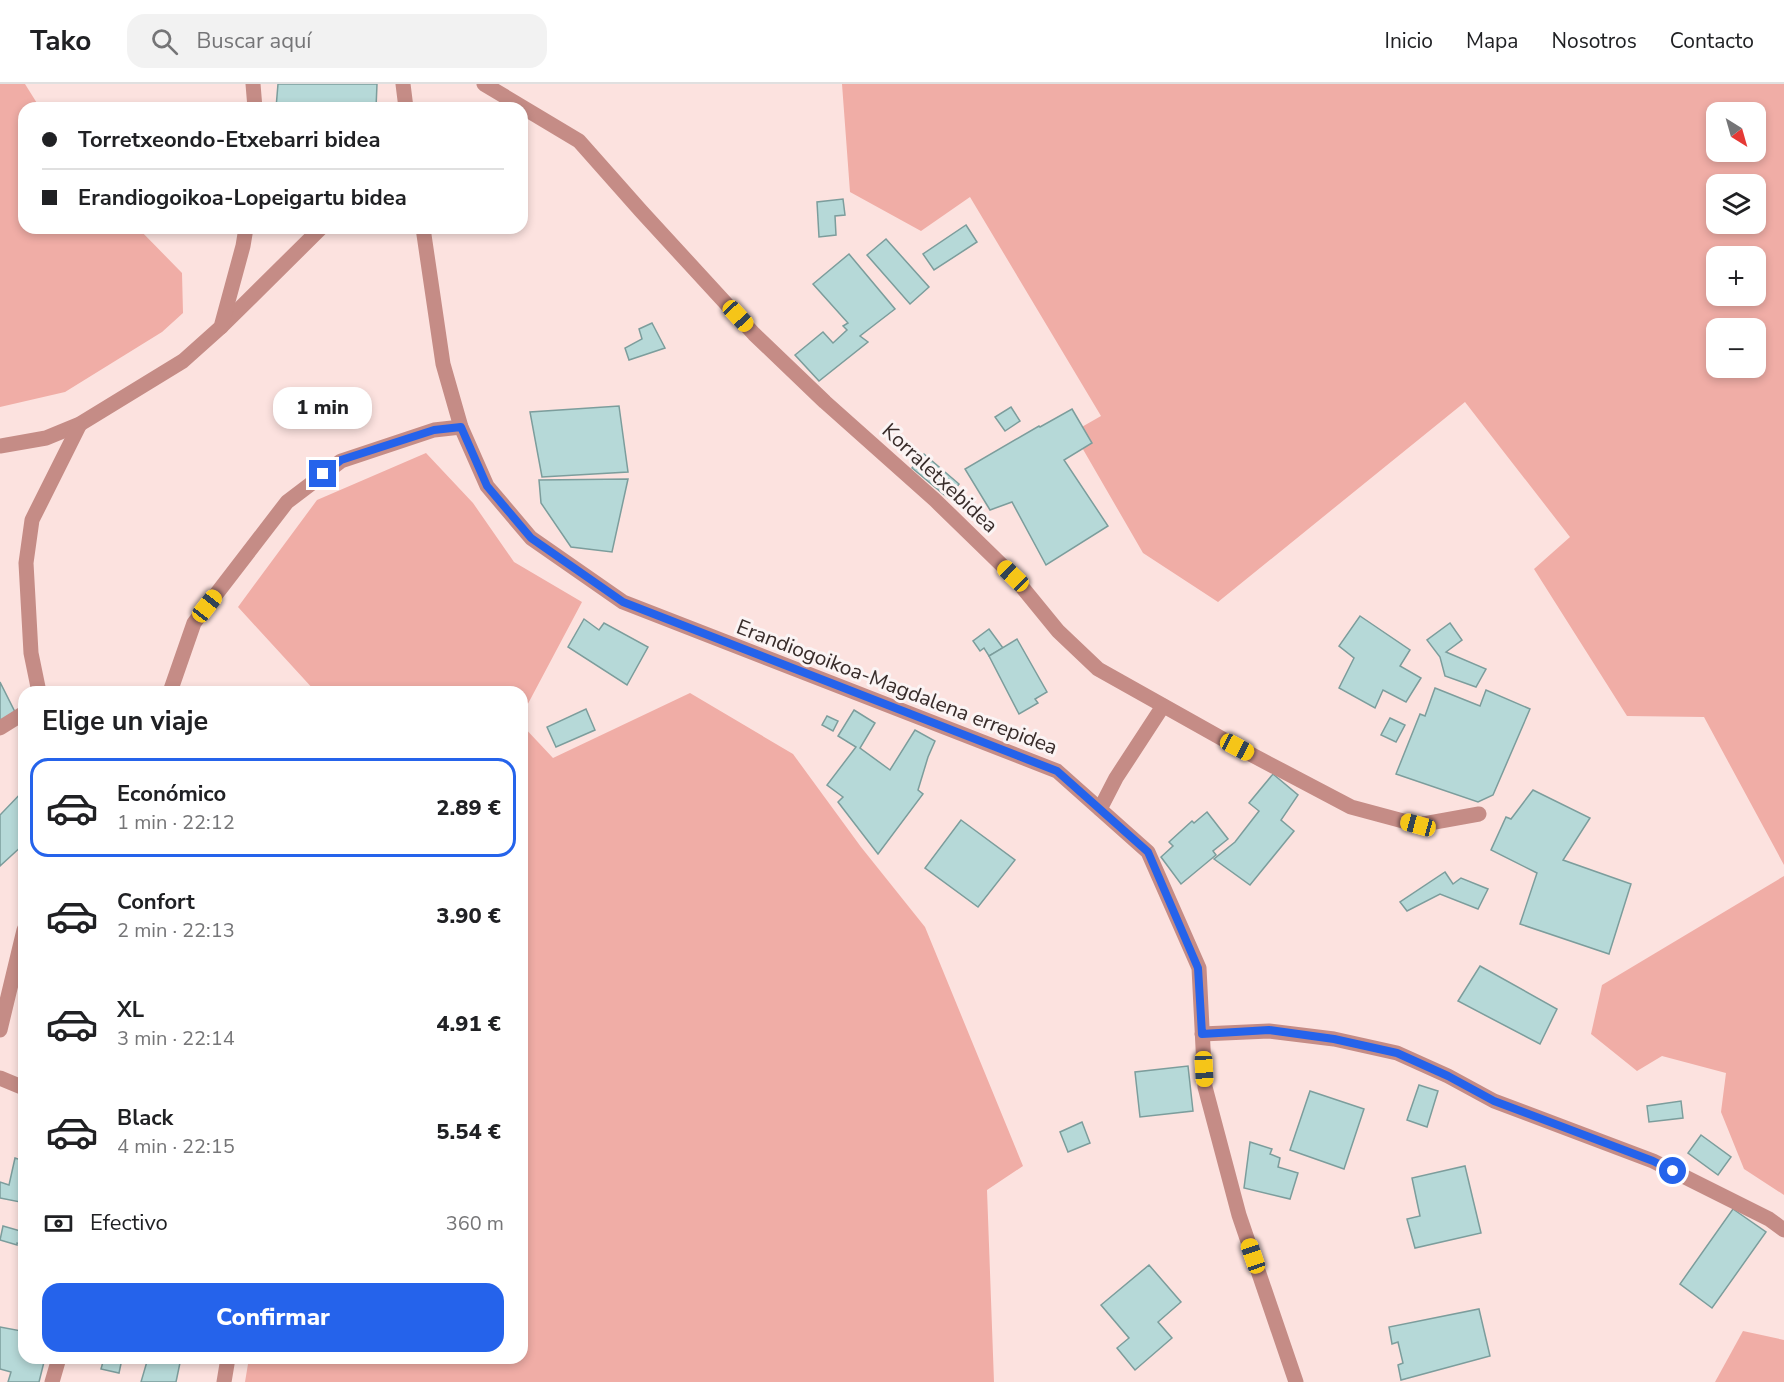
<!DOCTYPE html>
<html lang="es">
<meta charset="utf-8">
<style>
body{margin:0;font-family:"Nunito Sans",sans-serif;background:#f2f2f2;color:#202124;height:100vh;display:flex;flex-direction:column;font-size:22px;white-space:nowrap}
*{box-sizing:border-box;margin:0}
p{font-size:20px;color:#757577}
.icon{flex:none;width:33px;height:33px;fill:none;stroke:currentColor;stroke-width:2;stroke-linecap:round;stroke-linejoin:round}
.map{position:relative;flex:1;overflow:hidden}
.side{position:absolute;left:18px;top:602px;width:510px;height:678px;display:flex;flex-direction:column;background:#fff;border-radius:18px;box-shadow:0 3px 9px #0003}
.side>*{flex:none}
.banner{position:absolute;left:18px;top:18px;width:510px;height:132px;border-radius:18px;box-shadow:0 3px 9px #0003;display:grid;align-content:center;height:132px;padding:0 24px;background:#fff}
.needle{width:39px;rotate:143deg}
.tools{position:absolute;left:1706px;top:18px;display:grid;gap:12px}
.tools a{display:grid;place-items:center;width:60px;height:60px;border-radius:12px;background:#fff;box-shadow:0 3px 9px #0003;font-size:30px}
.end{position:absolute;width:27px;height:27px;margin:-14px;border:8px solid #2563eb;background:#fff;box-shadow:0 0 0 3px #fff}
.from{border-radius:50%}
.bubble{position:absolute;height:42px;border-radius:18px;background:#fff;box-shadow:0 3px 9px #0003;font-size:20px;font-weight:800;line-height:42px;text-align:center}
.car{position:absolute;width:18px;height:36px;margin:-18px -9px;border-radius:8px;box-shadow:0 0 4px 2px #0007;background:linear-gradient(#f5c518 24%,#345 0 40%,#f5c518 0 76%,#345 0 86%,#f5c518 0)}
.banner b{display:flex;align-items:center;gap:21px;height:57px;font-size:22px}
.banner b+b{border-top:2px solid #e0e0e0}
.banner i{width:15px;height:15px;background:#202124}
ul{padding:0;list-style:none}
li{display:flex;align-items:center;gap:18px;height:99px;margin:0 12px 9px;padding:0 12px;border:3px solid transparent;border-radius:18px}
li div{flex:1}
li b{display:block;font-size:22px}
li em{font-style:normal;font-weight:800}
li.on{border-color:#2563eb}
li>.icon{width:54px;height:54px;stroke-width:1.5}
h2{padding:0 24px;font-size:27px;line-height:72px}
.pay{display:flex;align-items:center;gap:15px;height:66px;padding:0 24px;font-size:22px}
.pay p{margin-inline-start:auto}
.action{display:flex;gap:12px;margin-top:auto;padding:12px 24px}
.action a{flex:1;height:69px;border-radius:18px;background:#2563eb;color:#fff;font-size:24px;font-weight:800;line-height:69px;text-align:center}
header{display:flex;align-items:center;gap:36px;box-sizing:border-box;height:84px;padding:0 30px;background:#fff;border-bottom:2px solid #e0e0e0}
header strong{font-size:28px}
nav{display:flex;gap:33px;margin-inline-start:auto;font-size:21px}
.search{width:420px;height:54px;background:#f2f2f2;display:flex;align-items:center;gap:15px;box-sizing:border-box;padding:0 21px;border-radius:18px;color:#757577;font-size:22px}
.map>svg:first-child{display:block}
.green{fill:#f0ada6;fill-rule:evenodd}
.building{fill:#b6d9d8;stroke:#7c9d9c;stroke-width:1.5}
.lines{fill:none;stroke-linecap:round;stroke-linejoin:round}
.service{stroke:#c58c86;stroke-width:15}
.minor{stroke:#c58c86;stroke-width:15}
.route{stroke:#2563eb;stroke-width:8}
.labels{text-anchor:middle;dominant-baseline:central;stroke-width:6;stroke-linejoin:round;paint-order:stroke}
.street-label{font-size:21px;fill:#382c2a;stroke:#fbf4f4}
</style>
<header>
<strong>Tako</strong>
<div class="search"><svg class="icon" aria-label="search" viewBox="0 0 24 24"><circle cx="10" cy="10" r="6"/><path d="M15 15l6 6"/></svg>Buscar aquí</div>
<nav><a>Inicio</a><a>Mapa</a><a>Nosotros</a><a>Contacto</a></nav>
</header>
<div class="map">
<svg width="1784" height="1298" viewBox="0 0 1784 1298">
<rect width="100%" height="100%" fill="#fce2df"/>
<g class="green">
<path d="M0,0H25L40,24H24V144H138L182,189L183,229L162,248L65,308L0,323Z"/>
<path d="M842,0H1784V781L1704,633L1627,632L1534,485L1570,453L1465,318L1218,518L1143,469L1073,348L1101,332L970,113L921,147L850,108ZM1716,28H1755V68H1716ZM1716,100H1755V140H1716ZM1716,172H1755V212H1716ZM1716,244H1755V284H1716Z"/>
<path d="M426,369L473,419L514,478L582,518L522,631V608L315,607L238,523L317,416Z"/>
<path d="M690,609L793,670L861,763L925,843L1023,1082L987,1106L994,1298H245L249,1274H522V641L553,674Z"/>
<path d="M1784,792V1111L1744,1085L1721,1028L1726,989L1662,972L1637,987L1591,950L1602,901Z"/>
<path d="M1743,1247L1784,1256V1298H1715Z"/>
</g>
<g class="building">
<path d="M278,0H377L376,24H276Z"/>
<path d="M843,115L845,131L835,132L836,151L819,153L817,118Z"/>
<path d="M966,141L977,158L934,186L923,170Z"/>
<path d="M886,155L929,203L910,220L867,171Z"/>
<path d="M849,170L895,225L860,252L868,258L819,297L795,271L823,248L833,259L847,246L843,242L848,239L813,200Z"/>
<path d="M652,239L665,264L629,276L625,264L642,255L639,245Z"/>
<path d="M619,322L628,388L542,393L530,328Z"/>
<path d="M1011,323L1020,337L1005,347L995,333Z"/>
<path d="M1072,325L1092,359L1064,376L1108,442L1046,481L1012,418L990,426L965,385L1039,342L1040,343Z"/>
<path d="M924,370L959,400L948,414L912,384Z"/>
<path d="M628,395L612,468L571,463L541,419L539,396Z"/>
<path d="M1360,532L1410,566L1400,582L1421,594L1406,618L1383,606L1375,624L1339,604L1354,574L1339,562Z"/>
<path d="M584,535L599,546L604,539L648,563L627,601L568,563Z"/>
<path d="M1450,539L1462,556L1446,568L1486,585L1476,603L1445,592L1440,573L1427,556Z"/>
<path d="M989,545L1003,564L989,572L984,564L980,567L973,557Z"/>
<path d="M1017,555L1047,608L1035,615L1038,619L1019,630L989,572Z"/>
<path d="M0,598L17,632L0,640Z"/>
<path d="M1435,604L1480,622L1486,606L1530,625L1493,711L1478,718L1396,690L1420,630L1425,632Z"/>
<path d="M586,625L595,646L556,663L547,643Z"/>
<path d="M854,626L875,639L860,664L890,686L915,646L935,657L928,673L918,706L923,710L878,770L838,718L843,713L827,701L856,663L838,652Z"/>
<path d="M827,632L838,637L833,647L822,641Z"/>
<path d="M1390,634L1405,641L1396,658L1381,651Z"/>
<path d="M1273,690L1298,711L1281,736L1294,747L1250,801L1214,775L1235,758L1259,727L1249,719Z"/>
<path d="M24,706V760L0,782V731Z"/>
<path d="M1533,706L1590,734L1563,776L1631,800L1609,870L1520,840L1537,789L1491,766L1506,733L1511,735Z"/>
<path d="M1207,728L1228,755L1213,767L1216,771L1181,800L1161,773L1173,762L1169,758L1192,737L1194,739Z"/>
<path d="M961,736L1015,776L978,823L925,784Z"/>
<path d="M1445,788L1453,800L1461,794L1488,805L1478,825L1440,810L1407,827L1400,818Z"/>
<path d="M1480,882L1557,925L1540,960L1458,917Z"/>
<path d="M1188,982L1193,1027L1140,1033L1135,988Z"/>
<path d="M1419,1001L1438,1007L1427,1043L1407,1036Z"/>
<path d="M1310,1007L1364,1025L1344,1085L1290,1066Z"/>
<path d="M1681,1017L1683,1034L1649,1038L1647,1022Z"/>
<path d="M1082,1038L1090,1059L1068,1068L1060,1048Z"/>
<path d="M1701,1051L1731,1073L1718,1091L1688,1069Z"/>
<path d="M1250,1058L1272,1065L1270,1070L1280,1074L1278,1083L1298,1089L1290,1115L1244,1104Z"/>
<path d="M15,1074L24,1077V1105L20,1118L0,1114V1098L9,1101Z"/>
<path d="M1465,1082L1481,1149L1415,1164L1407,1135L1420,1132L1412,1094Z"/>
<path d="M1733,1125L1766,1148L1712,1224L1680,1200Z"/>
<path d="M3,1142L24,1148V1160L17,1159V1161L0,1156Z"/>
<path d="M1149,1181L1181,1218L1158,1238L1172,1254L1135,1286L1117,1264L1129,1254L1101,1221Z"/>
<path d="M1479,1225L1490,1272L1401,1296L1398,1281L1403,1279L1398,1258L1392,1260L1389,1243Z"/>
<path d="M24,1236V1274H45L39,1298H8L11,1288L0,1285V1243L21,1247Z"/>
<path d="M104,1274H132V1277L122,1275L119,1289L101,1285Z"/>
<path d="M148,1274H181L176,1298H141Z"/>
</g>
<g class="lines">
<path class="service" d="M1202,950L1269,947L1334,955L1397,969L1448,992L1494,1017L1653,1077L1769,1135L1784,1146"/>
<g class="minor">
<path d="M253,0L255,24"/>
<path d="M403,0L406,24"/>
<path d="M484,0L579,57L641,127L754,250L825,318L935,416L1013,492L1058,547L1098,585L1237,663L1351,723L1418,741L1479,730"/>
<path d="M423,144L443,280L461,343L487,402L531,454L623,518L1057,687L1148,768L1199,884L1205,1003L1239,1131L1296,1298"/>
<path d="M221,243L321,144"/>
<path d="M0,362L46,354L80,340L183,277L221,243L243,162L246,144"/>
<path d="M39,608L31,569L26,479L32,436L80,340"/>
<path d="M170,608L194,539L287,418L341,377L434,346L461,343"/>
<path d="M0,644L24,629"/>
<path d="M1100,725L1116,694L1163,622"/>
<path d="M0,946L24,846"/>
<path d="M0,994L24,1004"/>
<path d="M52,1298L59,1274"/>
<path d="M224,1298L228,1274"/>
</g>
</g>
<g class="lines">
<path class="route" d="M323,390L341,376L434,346L461,343L487,402L531,454L623,518L1057,687L1148,768L1198,884L1202,950L1269,946L1334,955L1397,969L1448,992L1494,1017L1653,1077L1673,1087"/>
</g>
<g class="labels">
<g class="street-label">
<text transform="translate(940 394) rotate(43)">Korraletxebidea</text>
<text transform="translate(897 603) rotate(21)">Erandiogoikoa-Magdalena errepidea</text>
</g>
</g>
</svg>
<div class="tools">
<a><svg class="needle" viewBox="-14 -14 28 28"><path d="M0-13l5 13h-10z" fill="#e53935"/><path d="M0 13l5-13h-10z" fill="#757577"/></svg></a>
<a><svg class="icon" aria-label="layers" viewBox="0 0 24 24"><path d="M12 4l9 5-9 5-9-5zM3 14l9 5 9-5"/></svg></a>
<a>+</a>
<a>−</a>
</div>
<i class="end from" style="left:1673px;top:1087px"></i>
<i class="end" style="left:323px;top:390px"></i>
<div class="bubble" style="left:273px;top:303px;width:99px">1 min</div>
<i class="car" style="left:738px;top:232px;rotate:137deg"></i>
<i class="car" style="left:1013px;top:492px;rotate:314deg"></i>
<i class="car" style="left:207px;top:522px;rotate:38deg"></i>
<i class="car" style="left:1237px;top:663px;rotate:118deg"></i>
<i class="car" style="left:1418px;top:741px;rotate:285deg"></i>
<i class="car" style="left:1204px;top:985px;rotate:177deg"></i>
<i class="car" style="left:1253px;top:1172px;rotate:341deg"></i>
<div class="banner">
<b><i class="from"></i>Torretxeondo-Etxebarri bidea</b>
<b><i></i>Erandiogoikoa-Lopeigartu bidea</b>
</div>
<section class="side">
<h2>Elige un viaje</h2>
<ul>
<li class="on"><svg class="icon" aria-label="car" viewBox="0 0 24 24"><path d="M5 17H2v-5l4-1 3-4h7l3 4 3 1v5h-3M9 17h6M6 11h13"/><circle cx="7" cy="17" r="2"/><circle cx="17" cy="17" r="2"/></svg><div><b>Económico</b><p>1 min · 22:12</p></div><em>2.89 €</em></li>
<li><svg class="icon" aria-label="car" viewBox="0 0 24 24"><path d="M5 17H2v-5l4-1 3-4h7l3 4 3 1v5h-3M9 17h6M6 11h13"/><circle cx="7" cy="17" r="2"/><circle cx="17" cy="17" r="2"/></svg><div><b>Confort</b><p>2 min · 22:13</p></div><em>3.90 €</em></li>
<li><svg class="icon" aria-label="car" viewBox="0 0 24 24"><path d="M5 17H2v-5l4-1 3-4h7l3 4 3 1v5h-3M9 17h6M6 11h13"/><circle cx="7" cy="17" r="2"/><circle cx="17" cy="17" r="2"/></svg><div><b>XL</b><p>3 min · 22:14</p></div><em>4.91 €</em></li>
<li><svg class="icon" aria-label="car" viewBox="0 0 24 24"><path d="M5 17H2v-5l4-1 3-4h7l3 4 3 1v5h-3M9 17h6M6 11h13"/><circle cx="7" cy="17" r="2"/><circle cx="17" cy="17" r="2"/></svg><div><b>Black</b><p>4 min · 22:15</p></div><em>5.54 €</em></li>
</ul>
<div class="pay"><svg class="icon" aria-label="cash" viewBox="0 0 24 24"><path d="M3 7h18v10H3z"/><circle cx="12" cy="12" r="2"/></svg>Efectivo<p>360 m</p></div>
<div class="action"><a>Confirmar</a></div>
</section>
</div>
